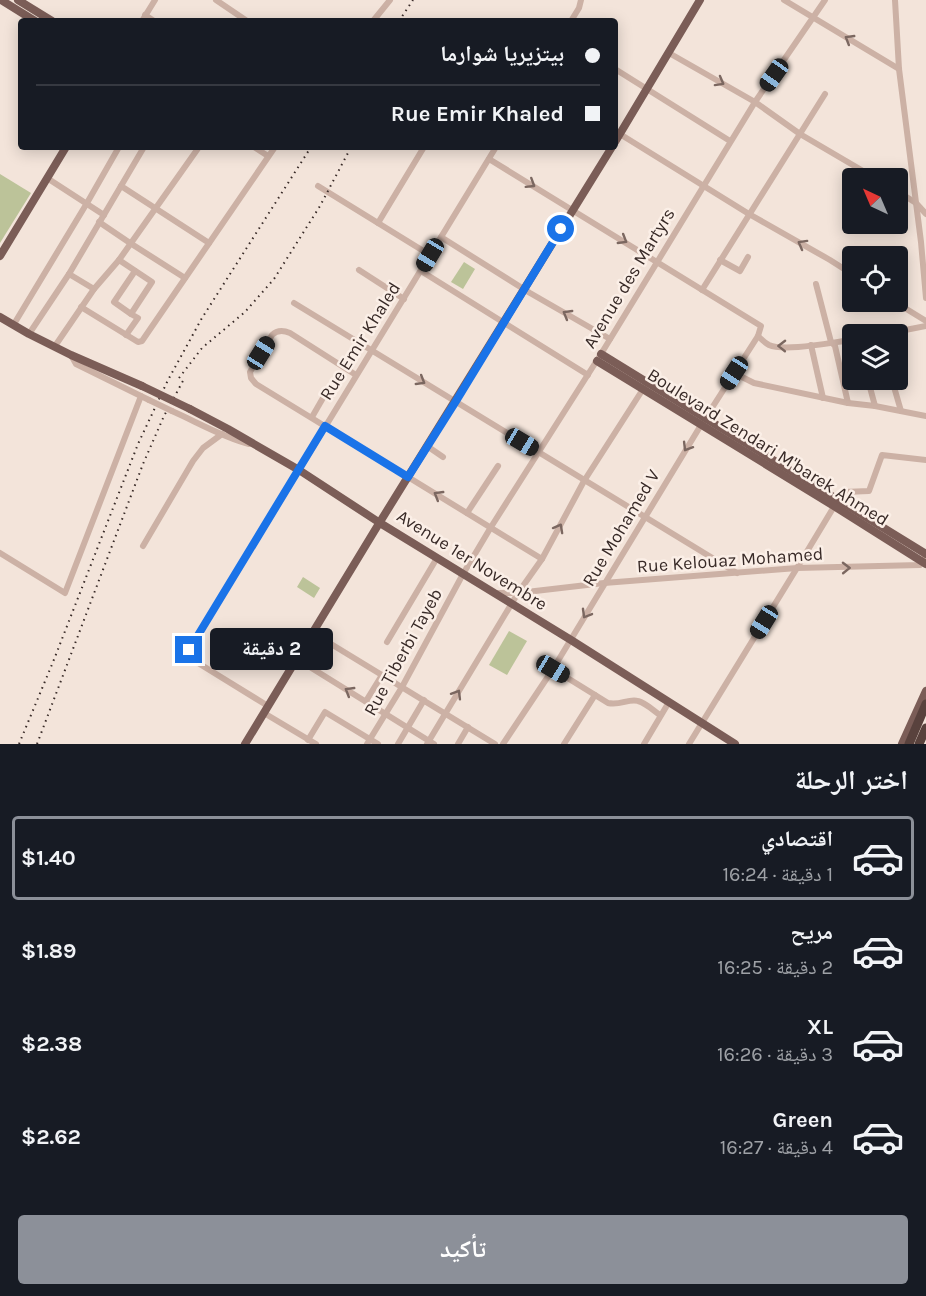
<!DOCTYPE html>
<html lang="ar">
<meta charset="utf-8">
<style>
body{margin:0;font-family:Karla,"Noto Naskh Arabic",sans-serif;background:#20242c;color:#f1f3f6;direction:rtl;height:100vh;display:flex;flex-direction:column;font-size:22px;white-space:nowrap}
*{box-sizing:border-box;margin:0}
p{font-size:20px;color:#9ea1a6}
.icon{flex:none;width:33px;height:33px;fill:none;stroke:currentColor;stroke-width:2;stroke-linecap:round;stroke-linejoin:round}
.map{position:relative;height:744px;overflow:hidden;direction:ltr}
.details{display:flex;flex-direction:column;background:#171b24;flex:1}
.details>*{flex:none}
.top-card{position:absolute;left:18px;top:18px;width:600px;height:132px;border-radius:6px;box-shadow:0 3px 15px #0003;direction:rtl;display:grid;align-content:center;height:132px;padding:0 18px;background:#171b24}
.needle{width:39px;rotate:316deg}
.fabs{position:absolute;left:842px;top:168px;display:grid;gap:12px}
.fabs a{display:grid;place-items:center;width:66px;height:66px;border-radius:6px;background:#171b24;box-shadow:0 3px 15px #0003;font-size:30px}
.end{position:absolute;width:27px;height:27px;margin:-14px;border:8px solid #1a73e8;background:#fff;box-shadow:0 0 0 3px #fff}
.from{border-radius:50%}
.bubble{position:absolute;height:42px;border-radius:6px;background:#171b24;box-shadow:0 3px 15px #0003;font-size:20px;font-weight:700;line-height:42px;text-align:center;direction:rtl}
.car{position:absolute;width:18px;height:36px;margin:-18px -9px;border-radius:8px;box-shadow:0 0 4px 2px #0007;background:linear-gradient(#222 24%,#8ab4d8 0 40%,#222 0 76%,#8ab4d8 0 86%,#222 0)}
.top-card b{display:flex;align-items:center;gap:21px;height:57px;font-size:22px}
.top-card b+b{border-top:2px solid #363941}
.top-card i{width:15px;height:15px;background:#f1f3f6}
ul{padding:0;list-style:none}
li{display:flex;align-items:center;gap:18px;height:84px;margin:0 12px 9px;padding:0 6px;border:3px solid transparent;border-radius:6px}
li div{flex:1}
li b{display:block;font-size:22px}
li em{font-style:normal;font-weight:700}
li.current{border-color:#8c9099}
li>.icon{width:54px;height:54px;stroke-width:1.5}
h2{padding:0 18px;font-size:27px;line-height:72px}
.action{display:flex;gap:12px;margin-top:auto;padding:12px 18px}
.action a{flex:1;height:69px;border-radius:6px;background:#8c9099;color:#fff;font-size:24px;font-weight:700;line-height:69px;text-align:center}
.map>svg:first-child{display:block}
.green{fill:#bcc399}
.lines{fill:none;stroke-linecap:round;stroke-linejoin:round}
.minor{stroke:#ccb1a5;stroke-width:6}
.major{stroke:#7b5d57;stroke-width:8}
.highway{stroke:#59423d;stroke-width:9}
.rail{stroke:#382a27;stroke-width:2;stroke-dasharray:1.5 4.5;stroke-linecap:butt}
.minor-bridge{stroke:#ccb1a5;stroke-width:6}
.major-bridge{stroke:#7b5d57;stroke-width:8}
.oneway{stroke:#7b6760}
.route{stroke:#1a73e8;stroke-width:8}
.labels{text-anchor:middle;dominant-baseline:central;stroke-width:5;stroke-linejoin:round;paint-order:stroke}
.street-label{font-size:18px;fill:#382a27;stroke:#fbefe7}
</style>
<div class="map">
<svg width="926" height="744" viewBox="0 0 926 744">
<rect width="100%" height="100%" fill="#f3e4da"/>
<g class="green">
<path d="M0,174L31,193L0,243Z"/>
<path d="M464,262L475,269L463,289L451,282Z"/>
<path d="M303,577L320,588L314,598L297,587Z"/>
<path d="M509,631L527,641L507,675L489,665Z"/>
</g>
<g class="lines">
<g class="minor">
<path d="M216,0L247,21"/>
<path d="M784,0L899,69"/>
<path d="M895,0L899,69L921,242L926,298"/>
<path d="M145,15L154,21"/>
<path d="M142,21L155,0"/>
<path d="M373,21L390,0"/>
<path d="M571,21L579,8L581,0"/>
<path d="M669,53L755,102L800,134L875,178"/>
<path d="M615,69L730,141"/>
<path d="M615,131L749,214L830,260L852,274"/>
<path d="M254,147L268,156"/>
<path d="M489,159L761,326L758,336L701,425L553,669L503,744"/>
<path d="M47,178L104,215"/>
<path d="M121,186L209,243"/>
<path d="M318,186L430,255"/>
<path d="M897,191L916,203L926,214"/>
<path d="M99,222L130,243L185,278"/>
<path d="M378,223L424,147"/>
<path d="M441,237L530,293L610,339"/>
<path d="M119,260L152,282L131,314L138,318L126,335"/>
<path d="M720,260L740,271L748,257"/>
<path d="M359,270L404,299"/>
<path d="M421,271L588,375"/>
<path d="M69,274L94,289"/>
<path d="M816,284L831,342L835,346L848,403"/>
<path d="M702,290L825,94"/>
<path d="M895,302L926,321"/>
<path d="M294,303L737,573"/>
<path d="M81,307L138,342L142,341L275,147"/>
<path d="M131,314L114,302L135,271"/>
<path d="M14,324L87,203L119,147"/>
<path d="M29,334L69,274L144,147"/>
<path d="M885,334L926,326"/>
<path d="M758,336C761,339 765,343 769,345C785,352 833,342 852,340"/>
<path d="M811,345L823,398"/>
<path d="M55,346L94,289L119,260L199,147"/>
<path d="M71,355L76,364L149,400"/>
<path d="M734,373L754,383L848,403L875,406L926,416"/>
<path d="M356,375L290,333C283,330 277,330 272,335L250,372L251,378L256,384L542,559"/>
<path d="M868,380L875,406"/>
<path d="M892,380L901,411"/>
<path d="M172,411C197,422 222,437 249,444"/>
<path d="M312,417L327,391"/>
<path d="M427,446L443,457"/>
<path d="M467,513L498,466"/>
<path d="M143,546L193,461L203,448L222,434"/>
<path d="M0,553L65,593L141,396"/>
<path d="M495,593H518L604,583L797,568L920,565L924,559"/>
<path d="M313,633L495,744"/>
<path d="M387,642L437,558"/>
<path d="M297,659L434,744"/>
<path d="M553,669L608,703C620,706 629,698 638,701C646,703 654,711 660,715"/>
<path d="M366,701L382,675"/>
<path d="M268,706L190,658L188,653L189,650L496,147"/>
<path d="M264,713L316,744"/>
<path d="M308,740L325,712L378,744"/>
<path d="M367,744L402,687L463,574L491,527L601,354L755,102L825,0"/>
<path d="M398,744L424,700"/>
<path d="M427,744L518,593L542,559L584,481L645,386"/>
<path d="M458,744L468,727"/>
<path d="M564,744L595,695"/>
<path d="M644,744L669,702"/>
<path d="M689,744L797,568L838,500L844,492L869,491L882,455L926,460"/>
</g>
<g class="major">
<path d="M1,0L35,21"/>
<path d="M18,0L52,21"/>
<path d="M615,142L700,0"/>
<path d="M0,256L66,147"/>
<path d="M0,317L29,334L71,355L142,386"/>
<path d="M601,354L926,554"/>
<path d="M597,361L834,506L926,564"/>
<path d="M190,409L228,429L299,470L380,523L571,640L735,744"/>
<path d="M245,744L375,530L612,147"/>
<path d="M902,744L926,691"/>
</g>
<g class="highway">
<path d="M909,744L926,704"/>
<path d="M919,744L926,728"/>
</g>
<g class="rail">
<path d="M399,21L413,0"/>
<path d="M179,378L202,348L245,312L274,279L320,206L349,151"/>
<path d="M19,744L53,662L138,444L168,380L202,318L311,147"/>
<path d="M37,744L143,464L164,416L184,379"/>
</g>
<path class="minor-bridge" d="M149,400L172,411"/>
<path class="major-bridge" d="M142,386L190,409"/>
</g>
<defs><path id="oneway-chevron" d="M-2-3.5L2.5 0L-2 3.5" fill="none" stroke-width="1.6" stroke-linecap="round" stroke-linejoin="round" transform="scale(1.5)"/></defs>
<g class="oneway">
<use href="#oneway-chevron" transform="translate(849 39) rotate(-149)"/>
<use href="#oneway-chevron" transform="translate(720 82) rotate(29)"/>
<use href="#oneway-chevron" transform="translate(531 184) rotate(32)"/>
<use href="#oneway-chevron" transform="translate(623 240) rotate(31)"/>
<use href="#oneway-chevron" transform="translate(802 244) rotate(-151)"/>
<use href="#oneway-chevron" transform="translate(567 314) rotate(-150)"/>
<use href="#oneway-chevron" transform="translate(782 346) rotate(-179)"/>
<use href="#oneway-chevron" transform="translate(421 381) rotate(31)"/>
<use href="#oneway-chevron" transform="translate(687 447) rotate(121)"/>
<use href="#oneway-chevron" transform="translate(438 495) rotate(-149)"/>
<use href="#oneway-chevron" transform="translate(559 528) rotate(-61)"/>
<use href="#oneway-chevron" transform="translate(846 568) rotate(-1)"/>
<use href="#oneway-chevron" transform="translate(586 614) rotate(120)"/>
<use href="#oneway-chevron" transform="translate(349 691) rotate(-149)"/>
<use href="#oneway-chevron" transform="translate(457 694) rotate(-59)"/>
</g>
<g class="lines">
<path class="route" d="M189,650L325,426L408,477L456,401L561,229"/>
</g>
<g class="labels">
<g class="street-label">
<text transform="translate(629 278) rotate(-59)">Avenue des Martyrs</text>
<text transform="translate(360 341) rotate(-58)">Rue Emir Khaled</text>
<text transform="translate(768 447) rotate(32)">Boulevard Zendari M'barek Ahmed</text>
<text transform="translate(621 528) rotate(-59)">Rue Mohamed V</text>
<text transform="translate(472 560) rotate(32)">Avenue 1er Novembre</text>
<text transform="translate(730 560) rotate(-4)">Rue Kelouaz Mohamed</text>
<text transform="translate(403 652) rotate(-61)">Rue Tiberbi Tayeb</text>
</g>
</g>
</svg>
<div class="fabs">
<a><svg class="needle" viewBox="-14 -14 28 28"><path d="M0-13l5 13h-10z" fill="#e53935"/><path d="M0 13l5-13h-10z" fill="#9ea1a6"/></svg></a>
<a><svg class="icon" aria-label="locate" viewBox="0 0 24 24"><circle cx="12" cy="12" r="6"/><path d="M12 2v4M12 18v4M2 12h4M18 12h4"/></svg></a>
<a><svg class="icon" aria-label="layers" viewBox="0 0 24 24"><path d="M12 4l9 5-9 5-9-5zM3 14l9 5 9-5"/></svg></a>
</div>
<i class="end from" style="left:561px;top:229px"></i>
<i class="end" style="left:189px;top:650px"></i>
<div class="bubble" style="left:210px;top:628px;width:123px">2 دقيقة</div>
<i class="car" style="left:774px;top:75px;rotate:215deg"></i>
<i class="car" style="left:430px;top:255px;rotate:211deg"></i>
<i class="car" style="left:261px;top:353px;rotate:32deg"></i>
<i class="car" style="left:734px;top:373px;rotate:213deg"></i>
<i class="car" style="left:522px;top:442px;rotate:121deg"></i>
<i class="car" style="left:764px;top:622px;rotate:212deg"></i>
<i class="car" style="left:553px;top:669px;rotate:121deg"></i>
<div class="top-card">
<b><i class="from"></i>بيتزيريا شوارما</b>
<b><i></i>Rue Emir Khaled</b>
</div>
</div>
<section class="details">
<h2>اختر الرحلة</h2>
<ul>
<li class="current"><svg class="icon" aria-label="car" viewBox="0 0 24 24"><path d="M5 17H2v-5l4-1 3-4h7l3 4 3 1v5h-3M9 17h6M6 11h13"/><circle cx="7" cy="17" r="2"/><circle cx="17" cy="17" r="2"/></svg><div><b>اقتصادي</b><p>1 دقيقة · 16:24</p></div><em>$1.40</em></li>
<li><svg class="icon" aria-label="car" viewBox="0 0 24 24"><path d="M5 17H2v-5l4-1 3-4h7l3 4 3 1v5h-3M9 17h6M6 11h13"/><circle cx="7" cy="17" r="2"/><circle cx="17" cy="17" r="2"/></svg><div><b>مريح</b><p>2 دقيقة · 16:25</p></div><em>$1.89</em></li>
<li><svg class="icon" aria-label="car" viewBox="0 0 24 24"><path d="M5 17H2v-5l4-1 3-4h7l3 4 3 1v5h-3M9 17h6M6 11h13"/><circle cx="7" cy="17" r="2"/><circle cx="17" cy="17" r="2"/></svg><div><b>XL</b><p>3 دقيقة · 16:26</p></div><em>$2.38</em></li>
<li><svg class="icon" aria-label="car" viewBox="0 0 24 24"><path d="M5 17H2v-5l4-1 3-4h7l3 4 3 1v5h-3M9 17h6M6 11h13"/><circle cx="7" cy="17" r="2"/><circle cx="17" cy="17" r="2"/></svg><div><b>Green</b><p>4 دقيقة · 16:27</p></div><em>$2.62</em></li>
</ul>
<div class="action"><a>تأكيد</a></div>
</section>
